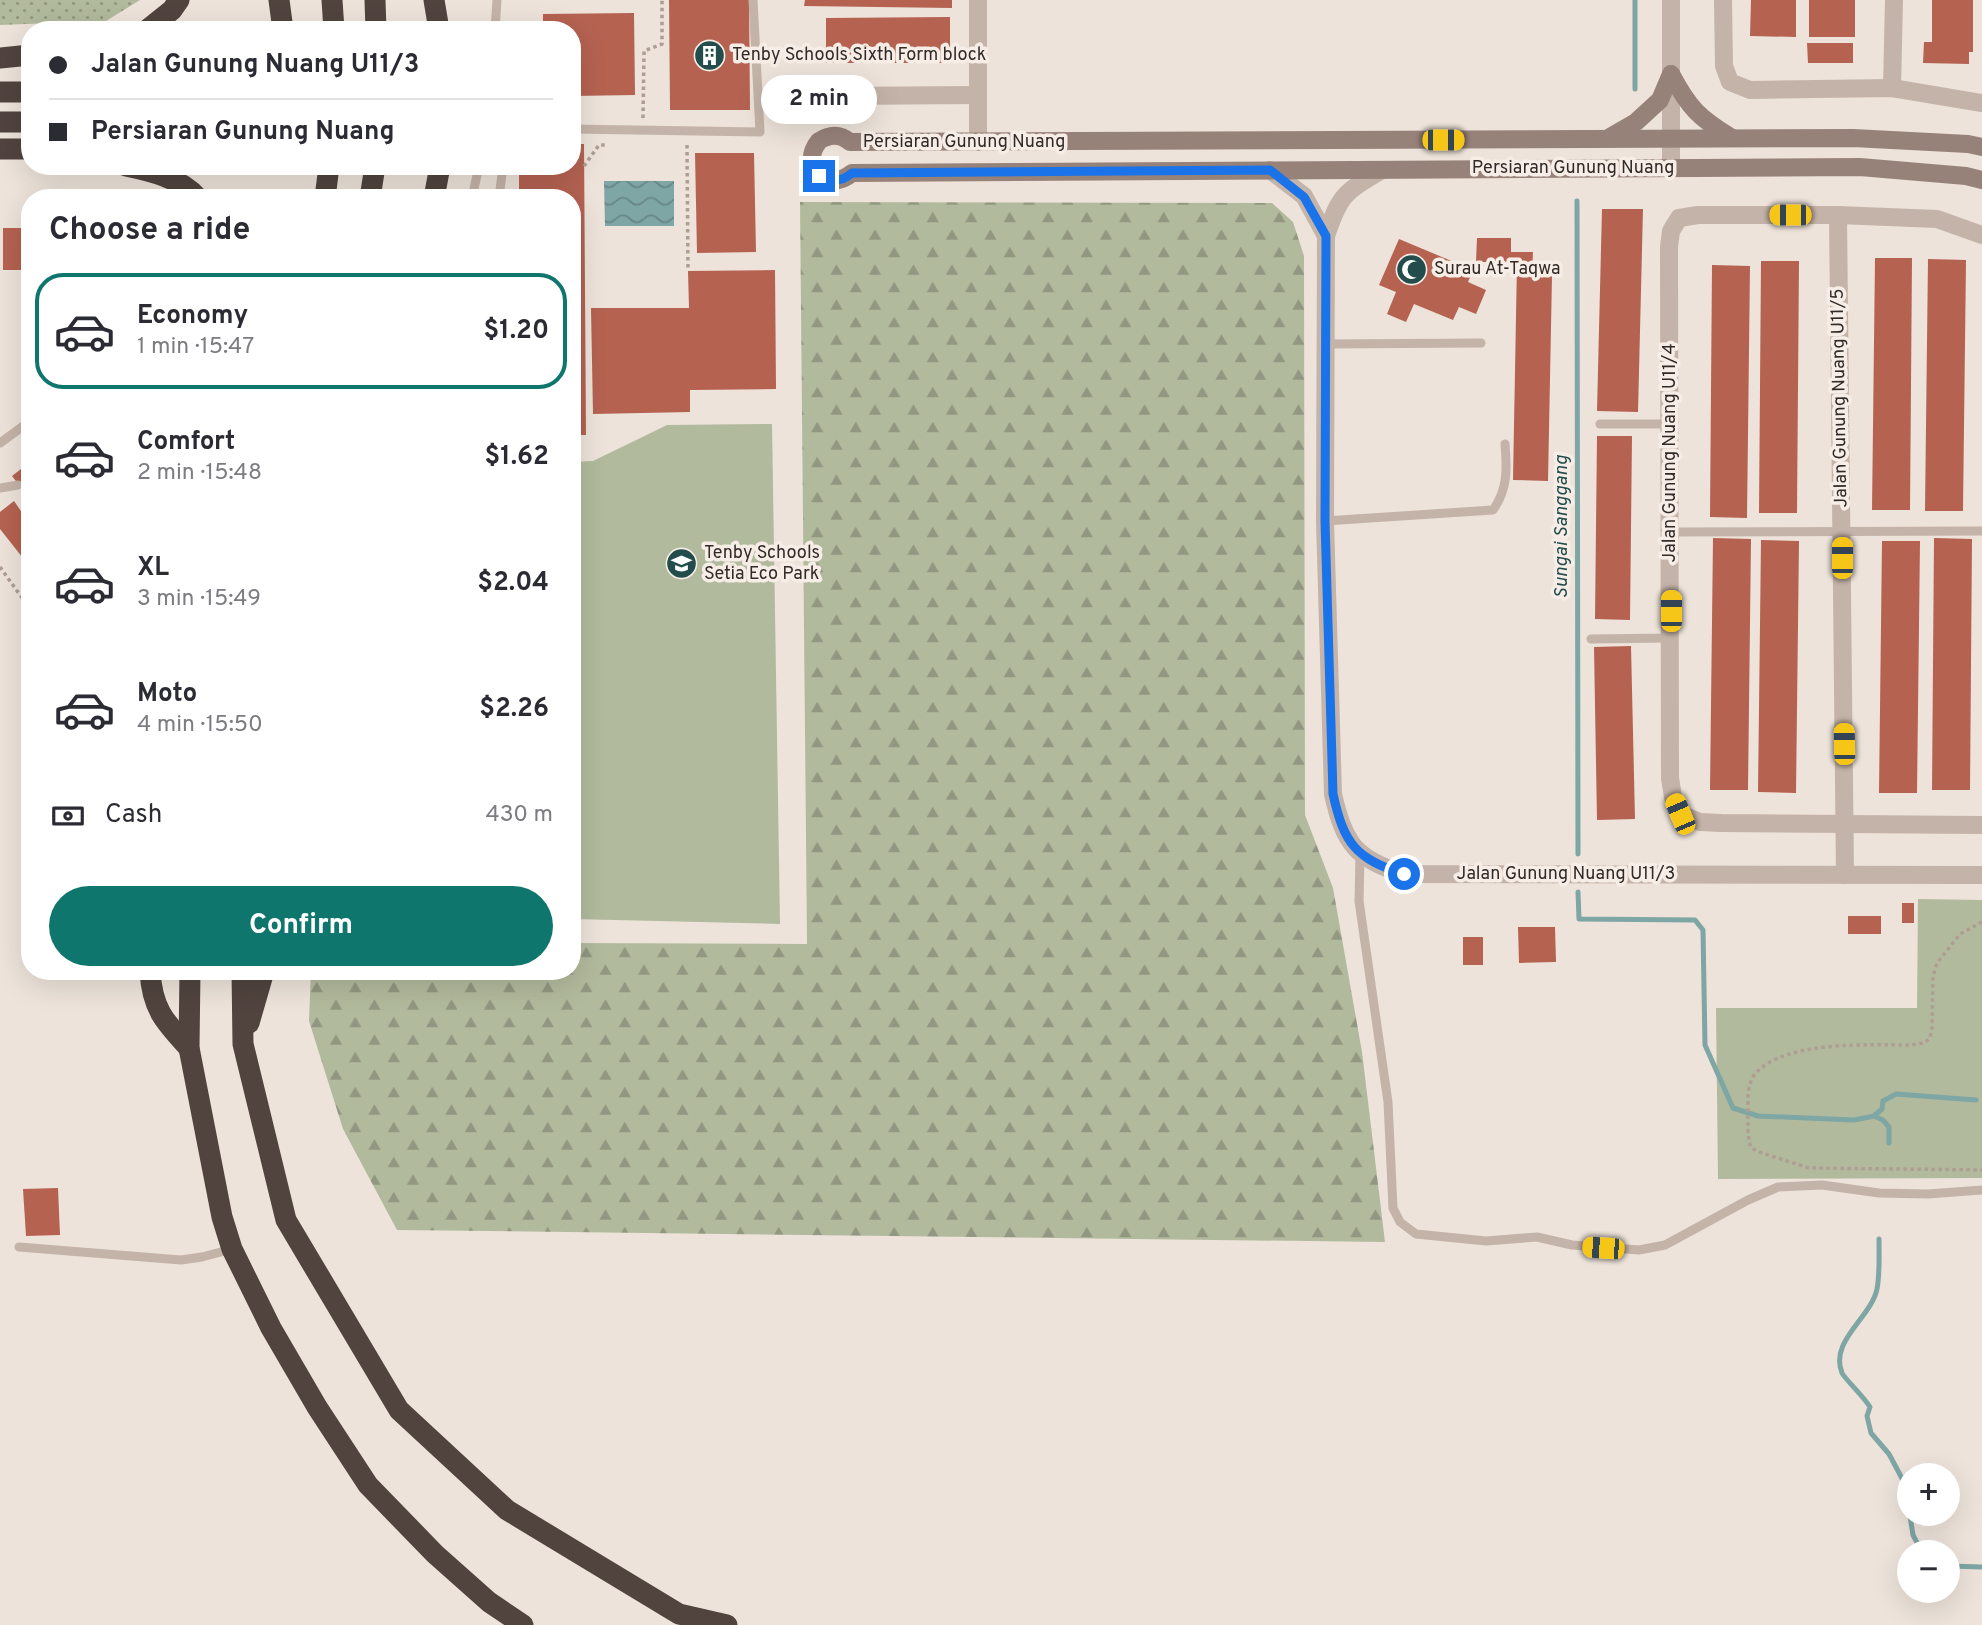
<!DOCTYPE html>
<meta charset="utf-8">
<style>
body{margin:0;font-family:Overpass,sans-serif;background:#f7f7f7;color:#2b2b33;height:100vh;display:flex;flex-direction:column;font-size:26px;white-space:nowrap}
*{box-sizing:border-box;margin:0}
p{font-size:23px;color:#7c7c81}
.icon{flex:none;width:38px;height:38px;fill:none;stroke:currentColor;stroke-width:2;stroke-linecap:round;stroke-linejoin:round}
.map{position:relative;flex:1;overflow:hidden}
.side{position:absolute;left:21px;top:189px;width:560px;height:791px;display:flex;flex-direction:column;background:#fff;border-radius:28px;box-shadow:0 7px 28px #0002}
.side>*{flex:none}
.top-card{position:absolute;left:21px;top:21px;width:560px;height:154px;border-radius:28px;box-shadow:0 7px 28px #0002;display:grid;align-content:center;height:154px;padding:0 28px;background:#fff}
.controls{position:absolute;left:1897px;top:1463px;display:grid;gap:14px}
.controls a{display:grid;place-items:center;width:63px;height:63px;border-radius:50%;background:#fff;box-shadow:0 7px 28px #0002;font-size:35px}
.end{position:absolute;width:32px;height:32px;margin:-16px;border:9px solid #1a73e8;background:#fff;box-shadow:0 0 0 4px #fff}
.from{border-radius:50%}
.bubble{position:absolute;height:49px;border-radius:24px;background:#fff;box-shadow:0 7px 28px #0002;font-size:23px;font-weight:700;line-height:49px;text-align:center}
.car{position:absolute;width:21px;height:42px;margin:-21px -10px;border-radius:9px;box-shadow:0 0 5px 2px #0007;background:linear-gradient(#f5c518 24%,#345 0 40%,#f5c518 0 76%,#345 0 86%,#f5c518 0)}
.top-card b{display:flex;align-items:center;gap:24px;height:66px;font-size:26px}
.top-card b+b{border-top:2px solid #e1e1e2}
.top-card i{width:18px;height:18px;background:#2b2b33}
ul{padding:0;list-style:none}
li{display:flex;align-items:center;gap:21px;height:116px;margin:0 14px 10px;padding:0 14px;border:4px solid transparent;border-radius:28px}
li div{flex:1}
li b{display:block;font-size:26px}
li em{font-style:normal;font-weight:700}
li.active{border-color:#0f766e}
li>.icon{width:63px;height:63px;stroke-width:1.5}
h2{padding:0 28px;font-size:32px;line-height:84px}
.pay{display:flex;align-items:center;gap:18px;height:77px;padding:0 28px;font-size:26px}
.pay p{margin-inline-start:auto}
.primary-button{display:flex;gap:14px;margin-top:auto;padding:14px 28px}
.primary-button a{flex:1;height:80px;border-radius:42px;background:#0f766e;color:#fff;font-size:28px;font-weight:700;line-height:80px;text-align:center}
.map>svg:first-child{display:block}
.grass{fill:url(#grass-dots)}
.forest{fill:url(#forest-firs)}
.park{fill:#b2ba9d}
.water{fill:url(#water-waves)}
.lines{fill:none;stroke-linecap:round;stroke-linejoin:round}
.stream{stroke:#7da6a5;stroke-width:5}
.building{fill:#b56251}
.path{stroke:#af9d93;stroke-width:3.5;stroke-dasharray:3.5 3.5;stroke-linecap:butt}
.lane{stroke:#c4b3a8;stroke-width:9}
.street{stroke:#c4b3a8;stroke-width:18}
.secondary{stroke:#97827a;stroke-width:18}
.highway{stroke:#51443f;stroke-width:21}
.route{stroke:#1a73e8;stroke-width:9}
.labels{text-anchor:middle;dominant-baseline:central;stroke-width:7;stroke-linejoin:round;paint-order:stroke}
.poi-label{font-size:18px;fill:#322a27;stroke:#f6ede6;text-anchor:start}
.street-label{font-size:18px;fill:#322a27;stroke:#f6ede6}
.water-label{font-size:19px;font-style:italic;fill:#234d4d;stroke:#f6ede6}
</style>
<div class="map">
<svg width="1982" height="1625" viewBox="0 0 1982 1625">
<defs>
<pattern id="grass-dots" width="8" height="8" patternUnits="userSpaceOnUse" patternTransform="scale(1.75)"><rect width="8" height="8" fill="#b2ba9d"/><path d="M2 2h.1M6 6h.1" fill="none" stroke="#919780" stroke-width="1.8" stroke-linecap="round"/></pattern>
<pattern id="forest-firs" width="22" height="20" patternUnits="userSpaceOnUse" patternTransform="scale(1.75)"><rect width="22" height="20" fill="#b2ba9d"/><path d="M5 1l3.5 6h-7zM16 11l3.5 6h-7z" fill="#919780"/></pattern>
<pattern id="water-waves" width="16" height="10" patternUnits="userSpaceOnUse" patternTransform="scale(1.75)"><rect width="16" height="10" fill="#7da6a5"/><path d="M0 5q4-4 8 0t8 0" fill="none" stroke="#678786"/></pattern>
</defs>
<rect width="100%" height="100%" fill="#ede3da"/>
<path class="grass" d="M0,0H140L106,21L0,25Z"/>
<path class="forest" d="M800,202L1272,203L1293,222L1304,256L1305,815L1333,888L1362,1052L1385,1242L397,1230L343,1129L309,1021L311,971H572V943L807,944Z"/>
<g class="park">
<path d="M772,424L780,924L572,919V462L593,461L667,425Z"/>
<path d="M1918,899L1982,900V1178L1718,1179L1716,1008H1917Z"/>
</g>
<path class="water" d="M604,181H674V226H605Z"/>
<g class="lines">
<g class="stream">
<path d="M1635,89V0"/>
<path d="M1577,201L1578,854"/>
<path d="M1578,892L1579,919L1695,920L1703,930L1705,1045L1733,1108L1758,1116L1854,1120L1874,1116L1883,1120L1889,1127V1143"/>
<path d="M1874,1116L1882,1109L1883,1101L1896,1094L1976,1100"/>
<path d="M1879,1239C1879,1255 1880,1273 1877,1289C1871,1318 1829,1341 1842,1373C1845,1379 1864,1397 1870,1407L1867,1416L1871,1433L1889,1454L1905,1484L1913,1535L1922,1552"/>
<path d="M1948,1566L1982,1567"/>
</g>
</g>
<g class="building">
<path d="M669,0H749L750,110H670Z"/>
<path d="M805,0H952V8L804,6Z"/>
<path d="M1751,0H1796V37L1750,36Z"/>
<rect x="1809" y="0" width="46" height="37"/>
<path d="M1932,0H1973V52H1969V64L1923,63L1924,42H1932Z"/>
<path d="M634,13L635,95L572,96V30H543V14Z"/>
<path d="M950,17V63H826V18Z"/>
<path d="M1807,43H1853V63H1808Z"/>
<path d="M572,144H584L586,435H572V198H519V166H572Z"/>
<path d="M695,153H754L756,252L697,253Z"/>
<path d="M1602,209H1643L1638,412L1597,411Z"/>
<rect x="3" y="228" width="27" height="42"/>
<path d="M1477,238H1511V252H1533L1532,275L1552,276L1548,481L1513,480L1517,262H1476Z"/>
<path d="M1399,239L1473,270L1468,282L1486,290L1476,314L1459,307L1453,320L1414,304L1406,322L1387,314L1396,292L1379,285Z"/>
<path d="M1875,258H1912L1910,510H1872Z"/>
<path d="M1928,259L1966,260L1963,511H1925Z"/>
<path d="M1761,261H1799L1797,513H1759Z"/>
<path d="M1712,265L1750,266L1747,518L1710,517Z"/>
<path d="M775,270L776,389L690,390V412L593,414L591,308H689L688,271Z"/>
<path d="M1597,436H1632L1630,620L1595,619Z"/>
<path d="M30,462V499L12,476Z"/>
<path d="M14,501L23,514L30,508V567L0,529V512Z"/>
<path d="M1713,538L1751,539L1748,790H1710Z"/>
<path d="M1934,538L1972,539L1970,790H1932Z"/>
<path d="M1761,540L1799,541L1796,793L1758,792Z"/>
<path d="M1882,541H1920L1917,793H1879Z"/>
<path d="M1631,646L1635,819L1597,820L1594,647Z"/>
<rect x="1902" y="903" width="12" height="20"/>
<rect x="1848" y="916" width="33" height="18"/>
<path d="M1518,927H1555L1556,962L1519,963Z"/>
<rect x="1463" y="937" width="20" height="28"/>
<path d="M58,1188L60,1235L26,1236L23,1189Z"/>
</g>
<g class="lines">
<g class="path">
<path d="M643,118L644,51L662,44V0"/>
<path d="M687,145L688,271"/>
<path d="M584,166L599,145H606"/>
<path d="M0,567L30,609"/>
<path d="M1982,922L1960,934L1937,963L1933,976L1932,1028L1930,1038L1924,1043L1911,1045C1868,1045 1785,1040 1755,1074C1747,1084 1748,1098 1748,1110C1748,1124 1747,1135 1751,1148L1762,1153L1809,1168L1982,1170"/>
</g>
<g class="lane">
<path d="M495,30L497,0"/>
<path d="M572,129L760,132L753,0"/>
<path d="M472,198L479,166"/>
<path d="M499,198L503,166"/>
<path d="M1325,344L1481,343"/>
<path d="M1600,424H1670"/>
<path d="M0,443L30,421"/>
<path d="M0,488L18,485"/>
<path d="M1325,521L1493,510C1508,489 1507,469 1505,444"/>
<path d="M1671,532L1982,531"/>
<path d="M1591,639L1670,638"/>
<path d="M1360,855L1359,901L1388,1102L1393,1208L1400,1222L1416,1234L1486,1241L1537,1237L1572,1245L1639,1250L1665,1245L1748,1200L1778,1187L1822,1185L1879,1193L1928,1194L1982,1190"/>
<path d="M19,1247L181,1260L202,1257L232,1249"/>
</g>
<g class="street">
<path d="M978,0V142"/>
<path d="M1671,0V168"/>
<path d="M1723,0L1724,66L1730,82L1750,90L1892,88L1982,103"/>
<path d="M1892,88L1894,0"/>
<path d="M836,96L978,95"/>
<path d="M1270,170L1304,196L1326,236"/>
<path d="M1382,170C1345,192 1340,194 1326,236L1325,521L1333,794C1344,844 1356,859 1404,874L1982,875"/>
<path d="M1838,215L1845,875"/>
<path d="M1982,235L1937,219L1838,215H1698L1679,218L1671,231L1669,247L1670,778L1673,797L1680,814L1700,822L1721,823L1982,825"/>
</g>
<g class="secondary">
<path d="M1671,74C1689,108 1699,118 1732,138"/>
<path d="M1610,137L1636,122L1660,100L1671,74"/>
<path d="M1982,147L1968,144L1853,138L850,142C840,134 830,134 819,141C798,167 827,194 852,173L1860,167L1966,176L1982,180"/>
</g>
<g class="highway">
<path d="M279,0L283,30"/>
<path d="M332,0L334,30"/>
<path d="M375,0L376,30"/>
<path d="M434,0L439,30"/>
<path d="M147,30L172,10L179,0"/>
<path d="M0,58L30,55"/>
<path d="M0,92H30"/>
<path d="M0,122H30"/>
<path d="M0,149H30"/>
<path d="M126,166C150,171 181,178 198,198"/>
<path d="M325,198L329,166"/>
<path d="M370,198L375,166"/>
<path d="M434,198L440,166"/>
<path d="M150,971C152,1009 165,1022 189,1048"/>
<path d="M190,971L189,1048L222,1217L232,1249L271,1328L317,1407L368,1485L435,1554L489,1602L523,1625"/>
<path d="M242,971L243,1044L286,1220L399,1410L507,1510L679,1614L727,1625"/>
<path d="M249,1023L264,971"/>
</g>
</g>
<g class="lines">
<path class="route" d="M819,176C831,182 842,182 852,173L1270,170L1304,197L1326,236L1325,521L1333,794C1344,844 1356,859 1404,874"/>
</g>
<defs>
<symbol id="building-disc" viewBox="-11 -11 22 22"><circle r="9.5" fill="#234d4d" stroke="#f6ede6"/><path d="M-4-6H4V6H1V3H-1V6H-4ZM-2.5-4.3h1.7v1.8h-1.7ZM.8-4.3h1.7v1.8H.8ZM-2.5-1h1.7V.8h-1.7ZM.8-1h1.7V.8H.8Z" fill="#fff"/></symbol>
<symbol id="mosque-disc" viewBox="-11 -11 22 22"><circle r="9.5" fill="#234d4d" stroke="#f6ede6"/><path d="M3.5-4.9A6 6 0 1 0 3.5 4.9A5 5 0 1 1 3.5-4.9Z" fill="#fff"/></symbol>
<symbol id="school-disc" viewBox="-11 -11 22 22"><circle r="9.5" fill="#234d4d" stroke="#f6ede6"/><path d="M0-5L7-2L0 1L-7-2ZM-4 1L0 2.5L4 1V4Q0 6-4 4Z" fill="#fff"/></symbol>
</defs>
<g fill-rule="evenodd">
<use href="#building-disc" x="692" y="38" width="35" height="35"/>
<use href="#mosque-disc" x="1394" y="252" width="35" height="35"/>
<use href="#school-disc" x="664" y="546" width="35" height="35"/>
</g>
<g class="labels">
<g class="poi-label">
<text x="732" y="55">Tenby Schools Sixth Form block</text>
<text x="1434" y="269">Surau At-Taqwa</text>
<text x="704" y="553">Tenby Schools<tspan x="704" dy="21">Setia Eco Park</tspan></text>
</g>
<g class="street-label">
<text x="964" y="142">Persiaran Gunung Nuang</text>
<text x="1573" y="168">Persiaran Gunung Nuang</text>
<text transform="translate(1840 398) rotate(-91)">Jalan Gunung Nuang U11/5</text>
<text transform="translate(1670 453) rotate(-90)">Jalan Gunung Nuang U11/4</text>
<text x="1566" y="874">Jalan Gunung Nuang U11/3</text>
</g>
<g class="water-label">
<text transform="translate(1562 527) rotate(-90)">Sungai Sanggang</text>
</g>
</g>
</svg>
<div class="controls">
<a>+</a>
<a>−</a>
</div>
<i class="end from" style="left:1404px;top:874px"></i>
<i class="end" style="left:819px;top:176px"></i>
<div class="bubble" style="left:761px;top:75px;width:116px">2 min</div>
<i class="car" style="left:1443px;top:140px;rotate:90deg"></i>
<i class="car" style="left:1790px;top:215px;rotate:270deg"></i>
<i class="car" style="left:1842px;top:558px;rotate:0deg"></i>
<i class="car" style="left:1671px;top:611px;rotate:0deg"></i>
<i class="car" style="left:1844px;top:744px;rotate:359deg"></i>
<i class="car" style="left:1680px;top:814px;rotate:337deg"></i>
<i class="car" style="left:1603px;top:1248px;rotate:274deg"></i>
<div class="top-card">
<b><i class="from"></i>Jalan Gunung Nuang U11/3</b>
<b><i></i>Persiaran Gunung Nuang</b>
</div>
<section class="side">
<h2>Choose a ride</h2>
<ul>
<li class="active"><svg class="icon" aria-label="car" viewBox="0 0 24 24"><path d="M5 17H2v-5l4-1 3-4h7l3 4 3 1v5h-3M9 17h6M6 11h13"/><circle cx="7" cy="17" r="2"/><circle cx="17" cy="17" r="2"/></svg><div><b>Economy</b><p>1 min · 15:47</p></div><em>$1.20</em></li>
<li><svg class="icon" aria-label="car" viewBox="0 0 24 24"><path d="M5 17H2v-5l4-1 3-4h7l3 4 3 1v5h-3M9 17h6M6 11h13"/><circle cx="7" cy="17" r="2"/><circle cx="17" cy="17" r="2"/></svg><div><b>Comfort</b><p>2 min · 15:48</p></div><em>$1.62</em></li>
<li><svg class="icon" aria-label="car" viewBox="0 0 24 24"><path d="M5 17H2v-5l4-1 3-4h7l3 4 3 1v5h-3M9 17h6M6 11h13"/><circle cx="7" cy="17" r="2"/><circle cx="17" cy="17" r="2"/></svg><div><b>XL</b><p>3 min · 15:49</p></div><em>$2.04</em></li>
<li><svg class="icon" aria-label="car" viewBox="0 0 24 24"><path d="M5 17H2v-5l4-1 3-4h7l3 4 3 1v5h-3M9 17h6M6 11h13"/><circle cx="7" cy="17" r="2"/><circle cx="17" cy="17" r="2"/></svg><div><b>Moto</b><p>4 min · 15:50</p></div><em>$2.26</em></li>
</ul>
<div class="pay"><svg class="icon" aria-label="cash" viewBox="0 0 24 24"><path d="M3 7h18v10H3z"/><circle cx="12" cy="12" r="2"/></svg>Cash<p>430 m</p></div>
<div class="primary-button"><a>Confirm</a></div>
</section>
</div>
